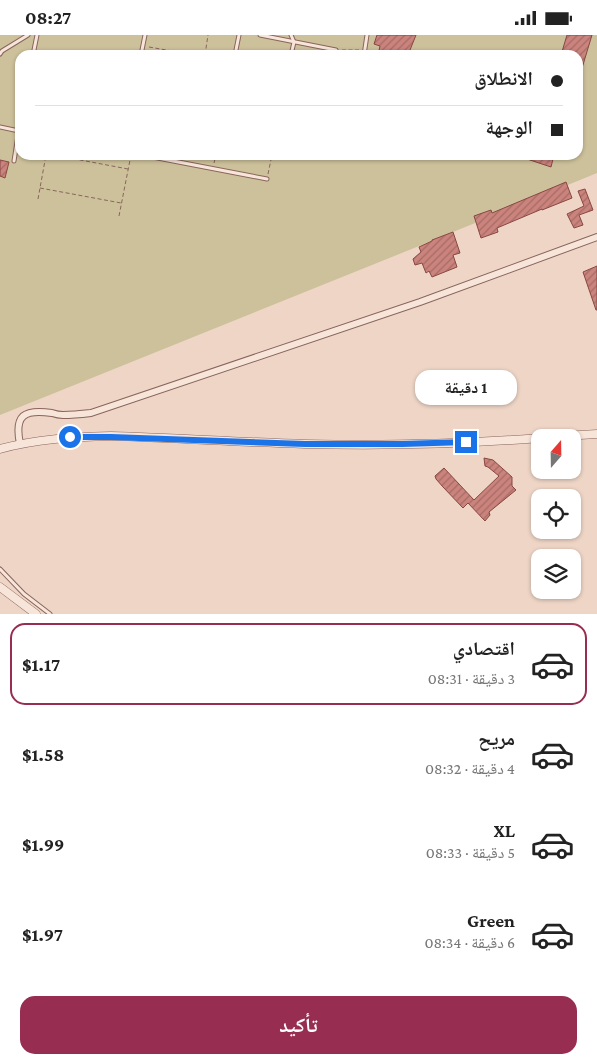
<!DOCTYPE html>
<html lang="ar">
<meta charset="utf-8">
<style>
body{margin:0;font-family:"Crimson Pro","Noto Naskh Arabic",serif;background:#f6f6f6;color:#222;direction:rtl;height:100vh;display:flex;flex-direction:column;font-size:19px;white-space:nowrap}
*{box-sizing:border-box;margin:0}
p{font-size:16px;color:#767676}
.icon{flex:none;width:28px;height:28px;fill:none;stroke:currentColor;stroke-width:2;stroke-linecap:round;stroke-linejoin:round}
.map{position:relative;height:579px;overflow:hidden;direction:ltr}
.details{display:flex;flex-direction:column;background:#fff;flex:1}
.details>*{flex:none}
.hud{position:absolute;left:15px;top:15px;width:568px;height:110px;border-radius:15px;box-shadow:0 1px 4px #0004;direction:rtl;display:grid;align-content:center;height:110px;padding:0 20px;background:#fff}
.needle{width:32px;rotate:20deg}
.buttons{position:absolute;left:531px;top:394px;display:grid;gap:10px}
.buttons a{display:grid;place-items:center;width:50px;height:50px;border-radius:10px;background:#fff;box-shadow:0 1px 4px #0004;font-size:25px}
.end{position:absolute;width:22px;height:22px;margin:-11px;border:6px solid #1a73e8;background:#fff;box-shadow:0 0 0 2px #fff}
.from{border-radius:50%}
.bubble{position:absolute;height:35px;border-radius:15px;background:#fff;box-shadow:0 1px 4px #0004;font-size:16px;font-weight:700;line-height:35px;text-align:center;direction:rtl}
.hud b{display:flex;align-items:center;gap:18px;height:48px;font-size:19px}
.hud b+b{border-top:1px solid #e0e0e0}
.hud i{width:12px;height:12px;background:#222}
ul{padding:9px 0 0;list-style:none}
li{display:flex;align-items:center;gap:15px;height:82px;margin:0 10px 8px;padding:0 10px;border:2px solid transparent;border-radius:15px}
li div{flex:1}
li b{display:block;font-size:19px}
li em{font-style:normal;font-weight:700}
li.selected{border-color:#972d51}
li>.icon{width:45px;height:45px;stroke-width:1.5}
.primary-button{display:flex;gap:10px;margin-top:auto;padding:10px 20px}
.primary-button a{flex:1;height:58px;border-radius:15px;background:#972d51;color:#fff;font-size:20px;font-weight:700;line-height:58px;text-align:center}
.status{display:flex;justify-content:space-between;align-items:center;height:35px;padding:0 25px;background:#fff;direction:ltr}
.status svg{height:14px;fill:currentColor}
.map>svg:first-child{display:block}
.pitch{fill:#ccc19a;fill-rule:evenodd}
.building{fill:url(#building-hatch);stroke:#884742}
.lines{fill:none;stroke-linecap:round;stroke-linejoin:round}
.service-casing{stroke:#89655c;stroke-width:5}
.minor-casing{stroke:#89655c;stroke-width:8}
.tertiary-casing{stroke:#89655c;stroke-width:9}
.path{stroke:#89655c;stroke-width:1;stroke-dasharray:4 2.5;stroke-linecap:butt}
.service{stroke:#f8e5da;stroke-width:3}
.minor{stroke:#f8e5da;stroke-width:6}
.tertiary{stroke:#f8e5da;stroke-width:8}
.route{stroke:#1a73e8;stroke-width:6}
</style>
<div class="status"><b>08:27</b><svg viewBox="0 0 49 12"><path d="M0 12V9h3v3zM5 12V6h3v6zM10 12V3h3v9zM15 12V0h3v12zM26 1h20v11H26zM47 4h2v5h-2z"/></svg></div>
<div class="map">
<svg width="597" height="579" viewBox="0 0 597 579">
<defs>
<pattern id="building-hatch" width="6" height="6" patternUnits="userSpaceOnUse" patternTransform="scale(1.25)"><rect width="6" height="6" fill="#cb837d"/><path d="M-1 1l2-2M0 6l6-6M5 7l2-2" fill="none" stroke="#a66b66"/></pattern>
</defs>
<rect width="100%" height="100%" fill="#eed5c6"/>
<path class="pitch" d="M0,0H597V138L453,197L432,205L429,207L0,380ZM20,20H578V120H20Z"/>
<g class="building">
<path d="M377,0H416L408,20H378L380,11L374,9Z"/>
<path d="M567,0H592L579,43L578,42V20H561Z"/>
<path d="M518,120H554L551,132L518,121Z"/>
<path d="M0,125L9,127L5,143L0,141Z"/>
<path d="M566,147L572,163L542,175V174L497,193L498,197L481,203L474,181L491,175L492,178Z"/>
<path d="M585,154L593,175L579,180L583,190L574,193L567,179L584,171L578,156Z"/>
<path d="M453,197L460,218L453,220L457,232L432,242L429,236L426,238L422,228L415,230L413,224L421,217L419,212L432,206V205Z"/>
<path d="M597,231V275H596L583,237Z"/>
<path d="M484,423L493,425L512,442V451L516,455L489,477L490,480L485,486L468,468L463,473L443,452L436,444L435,441L444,433L474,465L499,441L488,432L485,431Z"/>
</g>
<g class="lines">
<defs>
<g id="service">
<path d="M260,0L336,15L335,20"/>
<path d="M0,19L2,16L28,0"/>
<path d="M33,20L37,0"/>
<path d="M141,20L145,0"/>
<path d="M235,20L239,0"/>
<path d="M291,20L294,7L291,0"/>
<path d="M364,20L367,0"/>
<path d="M0,92L19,96"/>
<path d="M142,120L267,144"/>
<path d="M14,126L20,88"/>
<path d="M0,534L24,559L50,579"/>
</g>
<path id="minor" d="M20,409C14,380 24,374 52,378C55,379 59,380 63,380C72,380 82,379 91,378L420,267L597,202"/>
<g id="tertiary">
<path d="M547,402L597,399"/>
<path d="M0,414C36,404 73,402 111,401C175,403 240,407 305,409C383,411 462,409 540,403"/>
<path d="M0,552L36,579"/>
</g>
</defs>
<use href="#service" class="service-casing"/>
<use href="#minor" class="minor-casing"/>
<use href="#tertiary" class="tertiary-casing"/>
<g class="path">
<path d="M149,12L195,20"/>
<path d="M342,15H360"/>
<path d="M163,20L164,15"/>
<path d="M205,20L208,0"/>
<path d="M54,120L128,134"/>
<path d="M370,120L374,125"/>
<path d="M214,128L216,120"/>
<path d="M268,139L272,120"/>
<path d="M40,153L121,168"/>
<path d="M38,164L46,120"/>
<path d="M119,181L131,120"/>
</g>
<use href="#service" class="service"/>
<use href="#minor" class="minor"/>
<use href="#tertiary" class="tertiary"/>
</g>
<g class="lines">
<path class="route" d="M70,402H111L305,409H402L466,407"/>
</g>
</svg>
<div class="buttons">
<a><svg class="needle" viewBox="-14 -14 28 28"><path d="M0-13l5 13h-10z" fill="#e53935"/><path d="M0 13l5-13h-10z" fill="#767676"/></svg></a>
<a><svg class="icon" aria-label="locate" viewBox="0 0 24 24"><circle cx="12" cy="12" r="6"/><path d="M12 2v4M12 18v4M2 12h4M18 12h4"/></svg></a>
<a><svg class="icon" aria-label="layers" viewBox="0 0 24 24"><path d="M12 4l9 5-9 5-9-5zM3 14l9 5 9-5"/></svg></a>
</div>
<i class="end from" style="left:70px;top:402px"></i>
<i class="end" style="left:466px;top:407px"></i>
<div class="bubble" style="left:415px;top:335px;width:102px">1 دقيقة</div>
<div class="hud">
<b><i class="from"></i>الانطلاق</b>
<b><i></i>الوجهة</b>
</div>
</div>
<section class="details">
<ul>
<li class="selected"><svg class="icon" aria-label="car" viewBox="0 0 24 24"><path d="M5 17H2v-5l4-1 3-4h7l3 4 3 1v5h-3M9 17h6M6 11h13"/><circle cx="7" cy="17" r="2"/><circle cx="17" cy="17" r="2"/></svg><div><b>اقتصادي</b><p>3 دقيقة · 08:31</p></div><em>$1.17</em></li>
<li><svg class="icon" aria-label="car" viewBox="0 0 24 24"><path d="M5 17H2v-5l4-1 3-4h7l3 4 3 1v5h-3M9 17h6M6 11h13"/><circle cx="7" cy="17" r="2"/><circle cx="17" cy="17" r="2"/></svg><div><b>مريح</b><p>4 دقيقة · 08:32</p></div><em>$1.58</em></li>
<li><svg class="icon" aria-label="car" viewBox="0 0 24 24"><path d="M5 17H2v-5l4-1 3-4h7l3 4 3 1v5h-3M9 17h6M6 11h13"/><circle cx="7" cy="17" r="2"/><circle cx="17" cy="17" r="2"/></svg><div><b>XL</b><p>5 دقيقة · 08:33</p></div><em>$1.99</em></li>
<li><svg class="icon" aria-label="car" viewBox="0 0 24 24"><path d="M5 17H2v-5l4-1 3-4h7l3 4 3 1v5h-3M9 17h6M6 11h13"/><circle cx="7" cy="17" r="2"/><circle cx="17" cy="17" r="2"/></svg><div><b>Green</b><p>6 دقيقة · 08:34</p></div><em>$1.97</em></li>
</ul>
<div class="primary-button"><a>تأكيد</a></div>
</section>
